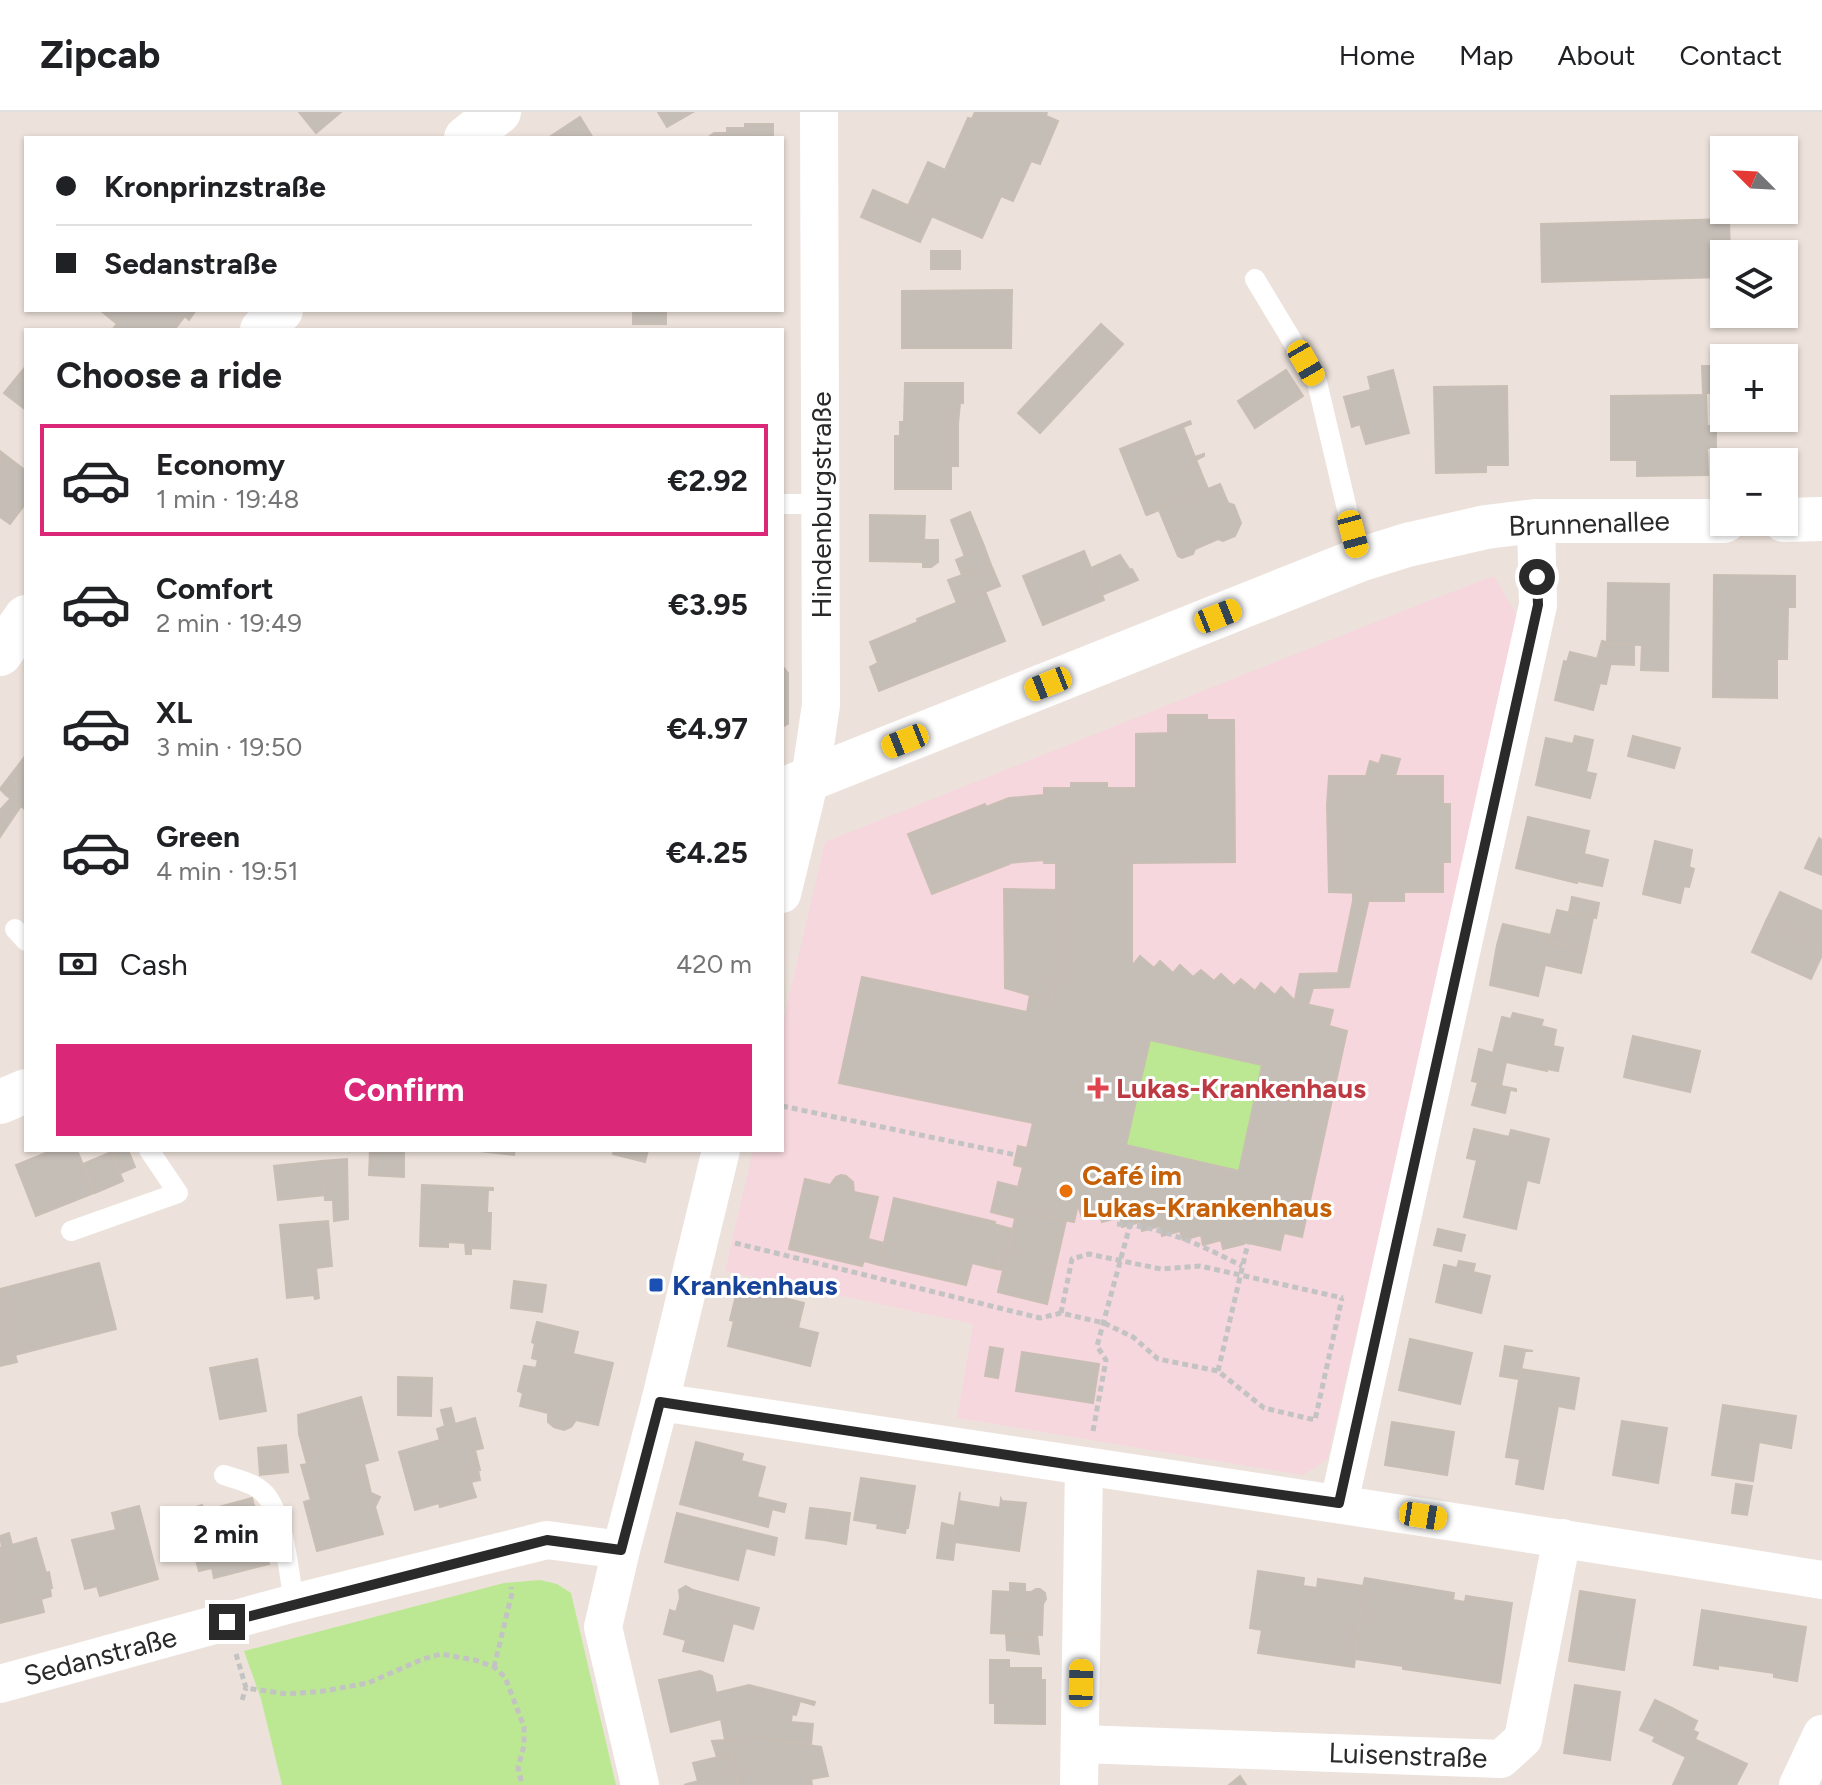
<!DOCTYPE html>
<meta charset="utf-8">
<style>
body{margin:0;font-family:Figtree,sans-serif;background:#f2f2f2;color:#202124;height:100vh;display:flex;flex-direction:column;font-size:30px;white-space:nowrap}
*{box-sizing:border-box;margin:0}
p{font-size:26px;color:#757577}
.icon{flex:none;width:44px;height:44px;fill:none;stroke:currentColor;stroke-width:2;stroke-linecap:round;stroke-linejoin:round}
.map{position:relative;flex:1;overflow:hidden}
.drawer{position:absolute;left:24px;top:216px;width:760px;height:824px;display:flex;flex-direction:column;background:#fff;border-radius:0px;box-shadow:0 2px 6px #0004}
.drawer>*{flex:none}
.top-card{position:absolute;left:24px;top:24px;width:760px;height:176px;border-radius:0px;box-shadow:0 2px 6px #0004;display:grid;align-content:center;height:176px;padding:0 32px;background:#fff}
.needle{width:52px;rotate:294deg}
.tools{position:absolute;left:1710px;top:24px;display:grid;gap:16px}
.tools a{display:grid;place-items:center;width:88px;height:88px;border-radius:0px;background:#fff;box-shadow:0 2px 6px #0004;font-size:40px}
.end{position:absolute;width:36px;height:36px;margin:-18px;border:10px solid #2a2a2a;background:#fff;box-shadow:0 0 0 4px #fff}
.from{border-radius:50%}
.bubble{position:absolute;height:56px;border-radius:0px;background:#fff;box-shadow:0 2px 6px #0004;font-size:26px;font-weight:700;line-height:56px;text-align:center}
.car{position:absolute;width:24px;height:48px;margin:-24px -12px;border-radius:10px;box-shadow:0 0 6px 2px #0007;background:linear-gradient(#f5c518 24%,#345 0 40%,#f5c518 0 76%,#345 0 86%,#f5c518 0)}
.top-card b{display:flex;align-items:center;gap:28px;height:76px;font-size:30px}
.top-card b+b{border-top:2px solid #e0e0e0}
.top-card i{width:20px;height:20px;background:#202124}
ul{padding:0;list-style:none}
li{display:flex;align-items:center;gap:24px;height:112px;margin:0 16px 12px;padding:0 16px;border:4px solid transparent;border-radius:0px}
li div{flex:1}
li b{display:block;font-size:30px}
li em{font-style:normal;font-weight:700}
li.active{border-color:#db2777}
li>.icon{width:72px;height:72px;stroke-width:1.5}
h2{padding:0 32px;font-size:36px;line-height:96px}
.pay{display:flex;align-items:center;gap:20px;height:88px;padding:0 32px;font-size:30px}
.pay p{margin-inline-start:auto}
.action{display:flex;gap:16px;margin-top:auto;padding:16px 32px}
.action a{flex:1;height:92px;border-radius:0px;background:#db2777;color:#fff;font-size:32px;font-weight:700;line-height:92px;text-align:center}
header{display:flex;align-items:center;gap:48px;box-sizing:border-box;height:112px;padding:0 40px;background:#fff;border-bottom:2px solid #e0e0e0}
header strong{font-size:38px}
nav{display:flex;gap:44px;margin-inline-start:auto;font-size:28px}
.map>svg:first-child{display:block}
.medical{fill:#f5d7dd}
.green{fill:#bce893}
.building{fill:#c4beb6;stroke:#c9beb4;stroke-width:2;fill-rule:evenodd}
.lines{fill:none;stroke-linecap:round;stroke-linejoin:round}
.path{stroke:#c3c3c3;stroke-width:5;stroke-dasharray:6 4;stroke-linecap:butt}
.lane{stroke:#fff;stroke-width:20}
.street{stroke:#fff;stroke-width:38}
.secondary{stroke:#fff;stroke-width:44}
.route{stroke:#2a2a2a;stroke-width:10}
.health-dot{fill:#e0444e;stroke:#fff;stroke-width:3}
.food-dot{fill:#e8710a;stroke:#fff;stroke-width:3}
.transit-dot{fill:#1a4fb4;stroke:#fff;stroke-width:3}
.labels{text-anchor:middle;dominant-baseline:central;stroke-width:6;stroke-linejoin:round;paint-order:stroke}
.street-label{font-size:28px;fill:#2a2a2a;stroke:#fff}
.health-label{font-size:28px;font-weight:bold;fill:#be3a42;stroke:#fff;text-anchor:start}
.food-label{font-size:28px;font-weight:bold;fill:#c56008;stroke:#fff;text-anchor:start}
.transit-label{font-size:28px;font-weight:bold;fill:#164399;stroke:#fff;text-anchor:start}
</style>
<header>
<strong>Zipcab</strong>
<nav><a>Home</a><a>Map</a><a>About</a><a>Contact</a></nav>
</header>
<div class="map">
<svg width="1822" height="1673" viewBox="0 0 1822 1673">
<rect width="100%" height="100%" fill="#ede2db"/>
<path class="medical" d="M1494,464L1516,502L1514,521L1430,903L1327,1348L1303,1363L957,1306L973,1212L725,1159L753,1038H782V914L825,730L1428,489Z"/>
<g class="green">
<path d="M1150,928L1262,953L1239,1059L1126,1033Z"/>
<path d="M540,1468L557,1472L571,1481L616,1673H282L261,1587L244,1539L504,1471Z"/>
</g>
<g class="building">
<path d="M299,0H341L316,21Z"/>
<path d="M658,0H693L667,15Z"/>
<path d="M975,0H1047L1046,4L1058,9L1040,52L1031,49L1013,89L1001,84L982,126L908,94L928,50L945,58L968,6L972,7Z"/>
<path d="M580,5L593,26H548Z"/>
<path d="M745,12H773V26H707L714,21H727V16H745Z"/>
<path d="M873,78L932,104L920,130L861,105Z"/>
<path d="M1729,107L1730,142H1724V165L1542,170L1541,112Z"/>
<rect x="931" y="139" width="29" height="18"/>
<path d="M1012,178L1011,236H902V179Z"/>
<path d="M100,198H178L185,204L174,218H112L117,212Z"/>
<path d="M178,198H196L189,208Z"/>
<rect x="633" y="198" width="33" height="14"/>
<path d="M1101,212L1123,232L1040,321L1018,301Z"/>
<path d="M26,254V298L4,281Z"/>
<path d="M1702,254H1718L1719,281H1703Z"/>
<path d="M1286,258L1303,284L1255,316L1238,289Z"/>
<path d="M1393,258L1409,321L1366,332L1360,312L1352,315L1344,285L1371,278L1368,265Z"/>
<path d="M905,271H963V291H960L958,312V354H951V377H895V324H900V310H904Z"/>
<path d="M1507,274L1508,353H1486V360L1436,361L1434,275Z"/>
<path d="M1706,283L1707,314H1716V336H1707L1708,363L1637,364V348H1611V284Z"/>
<path d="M1190,309L1191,312L1183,315L1195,345L1204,342V344L1196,348L1208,377L1146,402L1120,337Z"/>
<path d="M0,339L26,359V391L10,412L0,405Z"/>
<path d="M1220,372L1228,391L1234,393L1241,411L1235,424L1223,429L1218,427L1195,437L1193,442L1182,446L1178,444L1159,398L1147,403L1146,402Z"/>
<path d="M970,400L984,434L964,442L951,408Z"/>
<path d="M870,403L925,404L924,428H938V450L931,455H923V450L870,449Z"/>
<path d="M984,434L991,453L962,463L956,448L965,444L964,442Z"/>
<path d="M1084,439L1104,488L1043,513L1023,464Z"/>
<path d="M1120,443L1130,458L1132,457L1138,468L1102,483L1091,456Z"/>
<path d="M991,453L1000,474L957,491L948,468Z"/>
<path d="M1714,463L1795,464V495H1788L1787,547H1777V586L1713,585Z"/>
<path d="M1608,471L1669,472L1668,559L1641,558L1642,533L1607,532Z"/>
<path d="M985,479L1005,529L879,579L870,555L878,551L870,530L918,510L917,507Z"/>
<path d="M1602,529L1607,530V532H1634V553L1611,552V550L1597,547Z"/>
<path d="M1570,540L1611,550L1606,572L1600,571L1593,598L1555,588L1564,549L1567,550Z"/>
<path d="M782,548L783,555L788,561V612L782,615Z"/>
<path d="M1168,603H1207V608H1234L1235,750L1132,751V854L1140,844L1154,856L1160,849L1173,861L1180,853L1193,865L1201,858L1214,869L1221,862L1234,874L1241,867L1255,879L1261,871L1275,883L1281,875L1296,890L1333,898L1329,914L1347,919L1302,1125L1284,1121L1280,1138L1244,1130V1132L1223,1137L1221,1128L1203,1133L1201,1123L1183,1128L1180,1119L1162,1124L1160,1114L1142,1119L1140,1110L1122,1115L1120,1105L1102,1110L1099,1101L1082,1106L1078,1093L1074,1110L1017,1098L1015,1106L991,1100L998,1070L1018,1075L1023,1055L1014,1053L1018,1034L1027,1036L1033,1011L839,971L862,865L1027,900L1030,883L1050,889L1056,866V751H1044V748L1008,751L1009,752L932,782L908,722L985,692L986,695L1009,686L1044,683V676H1071V671H1107V676H1136V622L1168,621ZM1150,928L1262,953L1239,1059L1126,1033Z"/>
<path d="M1575,624L1593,628L1586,660L1596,662L1590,686L1536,673L1546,626L1573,632Z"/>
<path d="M1633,624L1680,636L1674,656L1628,644Z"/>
<path d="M26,643V656L6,683L0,677Z"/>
<path d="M1382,643L1400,647L1395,664H1443V692H1450V750H1443V780H1404V789H1365V781L1329,780L1327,693L1329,664H1366L1370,649L1379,652Z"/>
<path d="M26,656V698L6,683Z"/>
<path d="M11,686L21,694L0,725V698Z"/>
<path d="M1528,705L1589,719L1584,742L1608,748L1602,774L1578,769L1577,771L1516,756Z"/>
<path d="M1819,726L1822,728V763L1805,756Z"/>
<path d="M1655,729L1692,738L1689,755L1694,757L1689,775L1684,774L1680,791L1643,782Z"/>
<path d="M1004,777L1056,778V866L1050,889L1005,876Z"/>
<path d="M1780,780L1822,799V835L1766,809Z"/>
<path d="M1353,781H1365V789L1368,791L1349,875L1313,876L1308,893L1296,890L1295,887L1300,862L1338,861L1353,789Z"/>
<path d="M1572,785L1599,791L1596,806L1569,800Z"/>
<path d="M1557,798L1593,806L1586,839L1549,830Z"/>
<path d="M1766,809L1822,835V843L1811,867L1752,840Z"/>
<path d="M1503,812L1551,823L1549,830L1586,839L1581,861L1545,853L1538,884L1490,873L1497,833Z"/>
<path d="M1513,901L1543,908L1541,914L1556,918L1553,934L1563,936L1558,959L1547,957V959L1506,950L1501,974L1516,977V979L1472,969L1479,937L1493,941L1502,905L1511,907Z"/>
<path d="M1633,924L1700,939L1690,980L1624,965Z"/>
<path d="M1478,970L1510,978L1505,1001L1472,993Z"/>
<path d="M1474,1017L1509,1025L1511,1018L1549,1027L1539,1071L1527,1068L1516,1117L1464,1105L1477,1048L1467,1046Z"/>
<path d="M53,1038H77L94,1081L36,1104L16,1053Z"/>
<path d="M118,1038H128L135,1055L121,1061L111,1040Z"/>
<path d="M370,1038H404V1065L369,1063Z"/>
<path d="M471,1038H515L514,1043Z"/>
<path d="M614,1038H648L645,1050L613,1042Z"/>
<path d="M111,1040L123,1069L95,1081L83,1052Z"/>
<path d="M347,1047L348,1107L334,1109L333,1088H325L321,1049Z"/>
<path d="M321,1049L325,1083L278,1088L274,1054Z"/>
<path d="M841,1063L846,1064L853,1070L854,1080L878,1085L868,1127L884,1131L879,1153L864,1149L862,1154L789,1137L805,1067L830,1073L836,1065Z"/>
<path d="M422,1073L493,1076V1078H488L487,1101H491L490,1137L471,1136V1142H466L465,1131L448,1130V1135L420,1134Z"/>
<path d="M894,1086L995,1110L994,1112L1012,1117L1007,1142L1001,1141L997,1157L972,1151L966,1173L879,1153Z"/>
<path d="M1017,1098L1066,1109L1047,1192L998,1180L1003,1158L997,1157L1001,1141L1007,1142Z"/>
<path d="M328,1109L332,1154L316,1156L319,1186L315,1187L314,1183L287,1186L280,1113Z"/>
<path d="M1438,1117L1465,1123L1461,1139L1434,1133Z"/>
<path d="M1459,1149L1475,1152L1473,1160L1490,1164L1481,1201L1436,1190L1444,1153L1457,1156Z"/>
<path d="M99,1151L116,1217L15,1243L17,1250L0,1254V1177Z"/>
<path d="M514,1169L546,1173L542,1200L511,1196Z"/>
<path d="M738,1175L765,1180V1181L804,1191L798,1216L818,1221L810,1254L728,1234L734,1209L730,1208Z"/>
<path d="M537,1210L578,1220L573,1242L613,1251L598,1313L576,1308L571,1315L564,1318L554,1315L548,1310V1301L520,1294L523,1281L518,1279L524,1254L536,1256L538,1248L532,1246L535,1232L532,1230Z"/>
<path d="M1410,1227L1472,1241L1460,1292L1399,1278Z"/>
<path d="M1505,1234L1533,1239H1525L1519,1267L1500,1264Z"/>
<path d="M990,1235L1003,1237L998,1266L985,1264Z"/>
<path d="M1022,1240L1099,1252L1093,1291L1016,1279Z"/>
<path d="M257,1247L266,1299L220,1307L210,1256Z"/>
<path d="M1521,1257L1579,1266L1574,1297L1558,1294L1543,1377L1516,1372L1520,1347L1506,1345Z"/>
<path d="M398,1265L432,1266L431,1304L398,1303Z"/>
<path d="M361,1285L378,1348L364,1352L371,1381L380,1385L375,1395L383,1422L317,1439L304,1390L311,1388L301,1353L307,1352L299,1322L298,1303Z"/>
<path d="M1723,1293L1796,1304L1791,1336L1759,1330L1753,1369L1712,1363Z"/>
<path d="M451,1296L455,1312L475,1306L483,1336L475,1338L480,1358H478L480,1368L471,1370L476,1385L440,1395L439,1391L415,1398L399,1340L440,1328L437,1317L445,1314L441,1298Z"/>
<path d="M1622,1309L1667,1316L1658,1371L1613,1363Z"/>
<path d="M1392,1310L1454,1320L1447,1363L1385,1353Z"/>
<path d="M696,1330L743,1342L741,1349L765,1355L757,1385L786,1392L784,1400L772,1397L768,1415L680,1392Z"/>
<path d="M286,1333L288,1360L260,1363L258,1336Z"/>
<path d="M861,1366L915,1374L908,1416H906L905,1421L877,1416L878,1412L854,1408Z"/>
<path d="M1736,1372L1752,1374L1747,1403L1732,1401Z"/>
<path d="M960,1380L959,1389L1000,1396L1001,1387L1002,1389L1026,1391L1019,1439L955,1430L952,1431Z"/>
<path d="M252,1386L257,1404H259L269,1452L214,1466L212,1456L199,1459L184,1404L191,1402L190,1397L202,1393L204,1399Z"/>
<path d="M139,1394L158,1467L100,1484L97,1474L85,1477L72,1428L116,1418L112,1401Z"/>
<path d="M810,1396L828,1398L824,1428L806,1426Z"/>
<path d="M828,1398L850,1401L846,1432L824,1428Z"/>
<path d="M677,1401L777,1426L774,1443L746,1436L738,1468L665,1450Z"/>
<path d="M942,1411L954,1414L952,1431L955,1430L953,1448L937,1446Z"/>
<path d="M9,1421L12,1433L36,1426L46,1461L49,1460L52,1476H50L51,1484L41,1487L44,1500L0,1511V1436L2,1435L0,1424Z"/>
<path d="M1258,1459L1304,1466L1303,1474L1317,1476L1318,1467L1363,1474L1365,1466L1354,1555L1258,1541L1262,1518L1250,1516Z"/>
<path d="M1365,1466L1454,1481L1453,1488L1465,1490L1466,1484L1512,1491L1500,1571L1403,1557V1554L1355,1547Z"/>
<path d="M1010,1471L1025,1472V1480H1031L1036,1477H1040L1045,1481L1046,1487L1043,1492L1042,1523L991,1521L993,1479L1010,1480Z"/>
<path d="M686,1474L693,1478L759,1496L753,1517L733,1511L723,1549L683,1539L686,1528L664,1522L670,1498L676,1500L680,1486L679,1478Z"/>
<path d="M1580,1479L1635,1488L1624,1558L1569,1549Z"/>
<path d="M1702,1498L1806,1515L1797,1569L1774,1565V1561L1718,1553V1557L1694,1553Z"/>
<path d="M1006,1522L1037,1523L1039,1542L1007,1538Z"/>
<path d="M990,1548H1009V1556H1041V1568H1045V1612L995,1611V1591H990Z"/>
<path d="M700,1559L712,1564L716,1581L749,1573L815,1590L814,1593L800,1589L796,1603L792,1602L791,1610L813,1612L811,1632L761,1626L725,1628L721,1607L671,1620L659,1568Z"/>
<path d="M1575,1573L1620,1580L1610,1648L1564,1641Z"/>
<path d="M1655,1588L1670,1595L1656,1625L1640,1618Z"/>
<path d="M1670,1595L1697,1609L1693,1618L1698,1621L1686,1645L1653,1629L1655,1625H1656Z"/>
<path d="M761,1626L821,1635L828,1664L811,1667L812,1673H732L738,1671L731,1642L717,1645L712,1629Z"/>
<path d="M1694,1627L1747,1652L1736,1673H1673Z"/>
<path d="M731,1642L738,1671L732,1673H684L698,1669L693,1651Z"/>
<path d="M1240,1664L1246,1673H1229Z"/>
</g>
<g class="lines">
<g class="path">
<path d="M782,994L1016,1043"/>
<path d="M1117,1112C1162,1114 1203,1134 1242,1154"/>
<path d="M735,1131L1040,1206L1061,1201L1104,1211L1133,1225L1158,1247L1218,1259L1264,1296L1315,1308L1342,1186"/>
<path d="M1061,1201L1072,1147L1089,1142L1161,1157L1200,1154L1343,1186"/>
<path d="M1218,1259L1248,1131"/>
<path d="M1093,1319L1106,1248L1097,1234L1130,1113"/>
<path d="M236,1542L246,1576L287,1582L324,1579L368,1571L423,1547L441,1542L475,1548L494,1555L505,1565L524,1615V1634L518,1655L522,1673"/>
<path d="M494,1555L512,1481L511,1475"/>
<path d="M242,1588L246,1576"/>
</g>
<g class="lane">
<path d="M1255,167L1317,270L1359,448"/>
<path d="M782,392H821"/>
<path d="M15,817L26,829"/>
<path d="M71,1119L178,1081L149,1038"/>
<path d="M224,1363C239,1368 259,1372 268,1386C285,1410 289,1462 294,1491"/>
</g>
<g class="street">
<path d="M782,782L810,667L821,593L819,0"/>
<path d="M660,1290C1047,1349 1435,1405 1822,1468"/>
<path d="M1339,1391L1538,493L1536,409"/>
<path d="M0,1572L294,1491L547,1428L621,1438"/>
<path d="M1080,1632L1501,1647L1523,1627L1562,1426"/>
<path d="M640,1673L603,1515L621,1438L660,1290L721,1038"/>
<path d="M1079,1673L1084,1354"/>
<path d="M1798,1673L1822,1622"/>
</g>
<g class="secondary">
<path d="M466,26L499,0"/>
<path d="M262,218L281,198"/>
<path d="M1784,408L1822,407"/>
<path d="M0,542L26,505"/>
<path d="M782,678L1359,448L1407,433L1486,415L1536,409H1724"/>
<path d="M0,990L26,979"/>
</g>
</g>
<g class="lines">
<path class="route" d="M227,1510L547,1428L621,1438L660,1290L1086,1355L1339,1391L1538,493L1537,465"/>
</g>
<path class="health-dot" d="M1094 964h8v8h8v8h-8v8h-8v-8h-8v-8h8z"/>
<circle class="food-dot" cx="1066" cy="1079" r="8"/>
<rect class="transit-dot" x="648" y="1165" width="16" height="16" rx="4"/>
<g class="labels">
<g class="street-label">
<text transform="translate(821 393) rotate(-90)">Hindenburgstraße</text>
<text transform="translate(1589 411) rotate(-2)">Brunnenallee</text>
<text transform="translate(100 1544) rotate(-15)">Sedanstraße</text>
<text transform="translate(1408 1643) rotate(2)">Luisenstraße</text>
</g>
<g class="health-label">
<text x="1116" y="976">Lukas-Krankenhaus</text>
</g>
<g class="food-label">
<text x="1082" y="1063">Café im<tspan x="1082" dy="32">Lukas-Krankenhaus</tspan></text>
</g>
<g class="transit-label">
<text x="672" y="1173">Krankenhaus</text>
</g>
</g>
</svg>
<div class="tools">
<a><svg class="needle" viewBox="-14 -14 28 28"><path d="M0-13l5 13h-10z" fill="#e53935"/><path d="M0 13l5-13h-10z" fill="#757577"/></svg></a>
<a><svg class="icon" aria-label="layers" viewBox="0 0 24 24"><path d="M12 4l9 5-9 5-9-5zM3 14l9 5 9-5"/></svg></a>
<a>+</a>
<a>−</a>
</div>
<i class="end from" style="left:1537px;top:465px"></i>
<i class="end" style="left:227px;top:1510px"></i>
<div class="bubble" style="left:160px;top:1394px;width:132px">2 min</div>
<i class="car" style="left:1306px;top:251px;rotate:150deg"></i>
<i class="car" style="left:1353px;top:422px;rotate:165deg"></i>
<i class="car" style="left:1218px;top:504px;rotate:68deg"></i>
<i class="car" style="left:1048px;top:572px;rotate:248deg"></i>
<i class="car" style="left:905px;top:629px;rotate:248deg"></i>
<i class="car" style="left:1423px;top:1404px;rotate:99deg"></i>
<i class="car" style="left:1081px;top:1571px;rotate:1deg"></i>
<div class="top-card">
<b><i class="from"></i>Kronprinzstraße</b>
<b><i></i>Sedanstraße</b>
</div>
<section class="drawer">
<h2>Choose a ride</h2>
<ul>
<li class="active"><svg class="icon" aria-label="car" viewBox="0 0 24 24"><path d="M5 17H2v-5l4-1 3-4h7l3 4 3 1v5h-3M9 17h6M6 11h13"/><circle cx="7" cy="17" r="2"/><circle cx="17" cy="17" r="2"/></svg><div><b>Economy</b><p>1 min · 19:48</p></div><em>€2.92</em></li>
<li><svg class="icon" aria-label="car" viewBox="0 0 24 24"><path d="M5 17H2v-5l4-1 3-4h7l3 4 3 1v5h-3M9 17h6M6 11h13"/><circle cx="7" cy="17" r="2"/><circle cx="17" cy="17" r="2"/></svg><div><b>Comfort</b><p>2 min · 19:49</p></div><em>€3.95</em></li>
<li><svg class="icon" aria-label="car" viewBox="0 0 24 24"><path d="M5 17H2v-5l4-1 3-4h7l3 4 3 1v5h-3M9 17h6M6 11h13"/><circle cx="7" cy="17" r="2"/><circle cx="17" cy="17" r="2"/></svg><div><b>XL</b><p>3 min · 19:50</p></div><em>€4.97</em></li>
<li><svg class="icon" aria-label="car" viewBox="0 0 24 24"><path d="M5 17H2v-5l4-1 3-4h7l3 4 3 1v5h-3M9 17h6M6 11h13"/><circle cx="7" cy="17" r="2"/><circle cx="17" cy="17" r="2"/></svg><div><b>Green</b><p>4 min · 19:51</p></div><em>€4.25</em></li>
</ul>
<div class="pay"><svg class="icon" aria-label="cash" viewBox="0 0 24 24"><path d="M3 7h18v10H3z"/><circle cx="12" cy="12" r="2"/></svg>Cash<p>420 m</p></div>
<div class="action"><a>Confirm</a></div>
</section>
</div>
